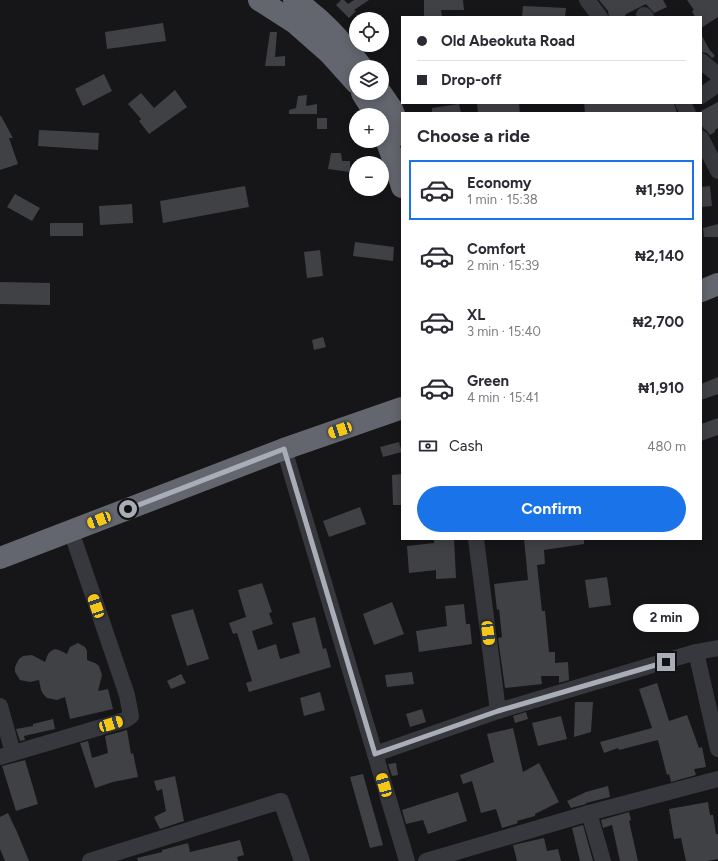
<!DOCTYPE html>
<meta charset="utf-8">
<style>
body{margin:0;font-family:Figtree,sans-serif;background:#f2f2f3;color:#2b2b33;height:100vh;display:flex;flex-direction:column;font-size:15px;white-space:nowrap}
*{box-sizing:border-box;margin:0}
p{font-size:13px;color:#7c7c81}
.icon{flex:none;width:22px;height:22px;fill:none;stroke:currentColor;stroke-width:2;stroke-linecap:round;stroke-linejoin:round}
.map{position:relative;flex:1;overflow:hidden}
.drawer{position:absolute;left:401px;top:112px;width:301px;height:428px;display:flex;flex-direction:column;background:#fff;border-radius:0px;box-shadow:0 2px 10px #0003}
.drawer>*{flex:none}
.guide{position:absolute;left:401px;top:16px;width:301px;height:88px;border-radius:0px;box-shadow:0 2px 10px #0003;display:grid;align-content:center;height:88px;padding:0 16px;background:#fff}
.controls{position:absolute;left:349px;top:12px;display:grid;gap:8px}
.controls a{display:grid;place-items:center;width:40px;height:40px;border-radius:50%;background:#fff;box-shadow:0 2px 10px #0003;font-size:20px}
.end{position:absolute;width:18px;height:18px;margin:-9px;border:5px solid #a8adb8;background:#111;box-shadow:0 0 0 2px #111}
.from{border-radius:50%}
.bubble{position:absolute;height:28px;border-radius:14px;background:#fff;box-shadow:0 2px 10px #0003;font-size:13px;font-weight:700;line-height:28px;text-align:center}
.car{position:absolute;width:12px;height:24px;margin:-12px -6px;border-radius:5px;box-shadow:0 0 3px 1px #0007;background:linear-gradient(#f5c518 24%,#345 0 40%,#f5c518 0 76%,#345 0 86%,#f5c518 0)}
.guide b{display:flex;align-items:center;gap:14px;height:38px;font-size:15px}
.guide b+b{border-top:1px solid #e1e1e2}
.guide i{width:10px;height:10px;background:#2b2b33}
ul{padding:0;list-style:none}
li{display:flex;align-items:center;gap:12px;height:60px;margin:0 8px 6px;padding:0 8px;border:2px solid transparent;border-radius:0px}
li div{flex:1}
li b{display:block;font-size:15px}
li em{font-style:normal;font-weight:700}
li.active{border-color:#1a73e8}
li>.icon{width:36px;height:36px;stroke-width:1.5}
h2{padding:0 16px;font-size:18px;line-height:48px}
.pay{display:flex;align-items:center;gap:10px;height:44px;padding:0 16px;font-size:15px}
.pay p{margin-inline-start:auto}
.cta{display:flex;gap:8px;margin-top:auto;padding:8px 16px}
.cta a{flex:1;height:46px;border-radius:24px;background:#1a73e8;color:#fff;font-size:16px;font-weight:700;line-height:46px;text-align:center}
.map>svg:first-child{display:block}
.building{fill:#404145}
.lines{fill:none;stroke-linecap:round;stroke-linejoin:round}
.minor{stroke:#37383d;stroke-width:16}
.highway{stroke:#63666e;stroke-width:22}
.route{stroke:#a8adb8;stroke-width:5}
</style>
<div class="map">
<svg width="718" height="861" viewBox="0 0 718 861">
<rect width="100%" height="100%" fill="#161618"/>
<g class="building">
<path d="M341,0H344L348,4L354,0H369L354,10L356,11L349,18L336,5Z"/>
<path d="M424,0H463L464,10H441L442,17H424Z"/>
<path d="M599,0H663L667,7L654,13L646,4L626,14L624,17H609L608,11Z"/>
<path d="M687,0H718V17L701,28V17H695L692,11L694,10Z"/>
<path d="M523,6L566,8L565,17H522Z"/>
<path d="M163,23L166,41L107,49L105,32Z"/>
<path d="M270,32H277L275,57L285,56V66H265Z"/>
<path d="M701,34L709,49L715,56L712,58L707,53L701,52Z"/>
<path d="M104,74L112,91L83,106L75,89Z"/>
<path d="M175,90L187,107L149,134L139,121L141,119L128,104L141,93L154,108Z"/>
<path d="M307,95L306,106L317,104V114H289V110L296,108L298,96Z"/>
<path d="M718,102V128L715,130V132L710,135L706,130L704,129L701,124V111Z"/>
<path d="M477,103H519L520,113H478Z"/>
<path d="M584,103H674L677,113H585Z"/>
<path d="M459,104L461,113H432V108Z"/>
<path d="M0,116H1L13,138H9L18,164L0,170Z"/>
<rect x="317" y="118" width="10" height="11"/>
<path d="M39,130L99,133L98,150L38,146Z"/>
<path d="M331,153H341L342,161H350V172L328,169Z"/>
<path d="M245,186L249,207L163,223L160,201Z"/>
<path d="M710,186L712,206L701,207V187Z"/>
<path d="M15,194L40,208L32,221L7,207Z"/>
<path d="M132,204L133,223L100,225L99,206Z"/>
<rect x="50" y="223" width="33" height="13"/>
<path d="M718,224V237H704L703,228Z"/>
<path d="M355,242L394,247L393,261L353,256Z"/>
<path d="M320,250L323,276L307,278L304,252Z"/>
<path d="M0,282L50,283V305L0,304Z"/>
<path d="M323,337L326,347L314,350L312,340Z"/>
<path d="M718,377V394L701,400V384Z"/>
<path d="M718,418V435L701,441V424Z"/>
<path d="M399,442L402,452L383,457L380,447Z"/>
<path d="M402,474V505H393L392,475Z"/>
<path d="M360,507L366,524L329,537L323,521Z"/>
<path d="M434,539H454L456,578L436,579V570L409,573L407,546L434,543Z"/>
<path d="M524,539H584V544L544,550L545,564L537,565L542,611H545L549,652H555V663L568,662L569,680L559,683V676H541L542,684L505,688L498,638L502,637L499,609L497,610L494,584L528,580Z"/>
<path d="M607,577L611,605L589,608L585,580Z"/>
<path d="M262,583L272,612L269,613L273,624L252,631L258,650L276,644L280,659L300,653L292,623L315,617L323,649L326,648L331,667L249,692L246,683L252,681L237,633L233,634L229,623L246,617L238,590Z"/>
<path d="M392,602L404,634L374,645L363,614Z"/>
<path d="M464,604L466,624H470L472,644L419,652L416,631L447,626L445,606Z"/>
<path d="M193,609L209,659L187,666L171,615Z"/>
<path d="M78,643L85,647L87,651V660L95,663L99,666L102,675L98,691L108,689L113,709L70,719L65,697L57,700L47,698L43,694L41,690L39,680L30,682L20,680L15,672V667L19,659L23,656L32,655L45,662L48,654L51,651L55,649L59,650L67,654L70,647Z"/>
<path d="M412,672L414,684L387,687L385,675Z"/>
<path d="M181,674L186,683L171,689L167,681Z"/>
<path d="M657,683L669,721L687,715L699,748L702,747L706,767L694,769L696,775L671,782L669,774L667,775L658,740L619,750L618,748L604,753L600,742L652,728L639,689Z"/>
<path d="M320,692L325,710L304,716L300,698Z"/>
<path d="M575,702H593L591,732L574,737Z"/>
<path d="M422,709L426,722L410,727L406,714Z"/>
<path d="M526,712L528,719L515,723L513,716Z"/>
<path d="M561,716L567,739L538,746L532,723Z"/>
<path d="M53,719L55,729L24,736L25,740L20,741L16,729L33,726V724Z"/>
<path d="M513,728L523,772L539,763L559,802L535,814V816L517,821L518,823L502,828L496,809L481,813L472,781L463,784L460,775L494,762L487,734Z"/>
<path d="M127,730L131,754L133,753L138,777L113,782L95,788L80,743L88,741L92,758L108,753L105,736Z"/>
<path d="M25,760L38,804L16,811L2,766Z"/>
<path d="M396,763L398,775L392,776L388,764Z"/>
<path d="M363,774L383,845L370,848L350,777Z"/>
<path d="M175,776L184,821L160,829L154,817L166,811L162,789L157,791L154,781Z"/>
<path d="M608,786L610,797L586,803V804L571,808L567,801L586,792Z"/>
<path d="M458,792L467,821L428,834L423,820L406,824L402,810Z"/>
<path d="M708,802L710,815H713L716,834H718V859L707,861H686L681,838L674,839L669,809Z"/>
<path d="M629,812L631,820L629,821L638,861H620L612,825L603,828L601,820Z"/>
<path d="M8,813L17,832L29,861H5L0,849V817Z"/>
<path d="M583,825L593,861H580L572,828Z"/>
<path d="M544,838L547,851L558,849L561,861H517L513,845Z"/>
<path d="M240,840L244,855L237,857L238,861H138L137,858L162,852V850L188,843L190,852Z"/>
</g>
<g class="lines">
<g class="minor">
<path d="M587,0L600,17"/>
<path d="M644,15L646,17"/>
<path d="M701,61L718,75"/>
<path d="M701,96L718,84"/>
<path d="M683,103L688,113"/>
<path d="M701,138L718,171"/>
<path d="M284,449L407,861"/>
<path d="M476,539L498,711"/>
<path d="M696,652L718,749"/>
<path d="M0,706L13,753"/>
<path d="M375,754L498,711L696,652L718,648"/>
<path d="M0,757L125,720L131,716L127,695L71,531"/>
<path d="M589,813L718,779"/>
<path d="M90,861L281,801L302,861"/>
<path d="M426,861L589,813L603,861"/>
</g>
<g class="highway">
<path d="M259,0L295,23L329,53L356,83"/>
<path d="M294,0C321,17 342,42 362,67"/>
<path d="M362,93L376,115"/>
<path d="M381,93L392,109L402,135"/>
<path d="M382,129L395,164L402,187"/>
<path d="M701,291L718,284"/>
<path d="M0,558L284,449L402,408"/>
</g>
</g>
<g class="lines">
<path class="route" d="M128,509L284,449L375,754L498,711L666,662"/>
</g>
</svg>
<div class="controls">
<a><svg class="icon" aria-label="locate" viewBox="0 0 24 24"><circle cx="12" cy="12" r="6"/><path d="M12 2v4M12 18v4M2 12h4M18 12h4"/></svg></a>
<a><svg class="icon" aria-label="layers" viewBox="0 0 24 24"><path d="M12 4l9 5-9 5-9-5zM3 14l9 5 9-5"/></svg></a>
<a>+</a>
<a>−</a>
</div>
<i class="end from" style="left:128px;top:509px"></i>
<i class="end" style="left:666px;top:662px"></i>
<div class="bubble" style="left:633px;top:604px;width:66px">2 min</div>
<i class="car" style="left:340px;top:430px;rotate:251deg"></i>
<i class="car" style="left:99px;top:520px;rotate:249deg"></i>
<i class="car" style="left:96px;top:606px;rotate:341deg"></i>
<i class="car" style="left:488px;top:633px;rotate:173deg"></i>
<i class="car" style="left:111px;top:724px;rotate:73deg"></i>
<i class="car" style="left:384px;top:785px;rotate:344deg"></i>
<div class="guide">
<b><i class="from"></i>Old Abeokuta Road</b>
<b><i></i>Drop-off</b>
</div>
<section class="drawer">
<h2>Choose a ride</h2>
<ul>
<li class="active"><svg class="icon" aria-label="car" viewBox="0 0 24 24"><path d="M5 17H2v-5l4-1 3-4h7l3 4 3 1v5h-3M9 17h6M6 11h13"/><circle cx="7" cy="17" r="2"/><circle cx="17" cy="17" r="2"/></svg><div><b>Economy</b><p>1 min · 15:38</p></div><em>₦1,590</em></li>
<li><svg class="icon" aria-label="car" viewBox="0 0 24 24"><path d="M5 17H2v-5l4-1 3-4h7l3 4 3 1v5h-3M9 17h6M6 11h13"/><circle cx="7" cy="17" r="2"/><circle cx="17" cy="17" r="2"/></svg><div><b>Comfort</b><p>2 min · 15:39</p></div><em>₦2,140</em></li>
<li><svg class="icon" aria-label="car" viewBox="0 0 24 24"><path d="M5 17H2v-5l4-1 3-4h7l3 4 3 1v5h-3M9 17h6M6 11h13"/><circle cx="7" cy="17" r="2"/><circle cx="17" cy="17" r="2"/></svg><div><b>XL</b><p>3 min · 15:40</p></div><em>₦2,700</em></li>
<li><svg class="icon" aria-label="car" viewBox="0 0 24 24"><path d="M5 17H2v-5l4-1 3-4h7l3 4 3 1v5h-3M9 17h6M6 11h13"/><circle cx="7" cy="17" r="2"/><circle cx="17" cy="17" r="2"/></svg><div><b>Green</b><p>4 min · 15:41</p></div><em>₦1,910</em></li>
</ul>
<div class="pay"><svg class="icon" aria-label="cash" viewBox="0 0 24 24"><path d="M3 7h18v10H3z"/><circle cx="12" cy="12" r="2"/></svg>Cash<p>480 m</p></div>
<div class="cta"><a>Confirm</a></div>
</section>
</div>
